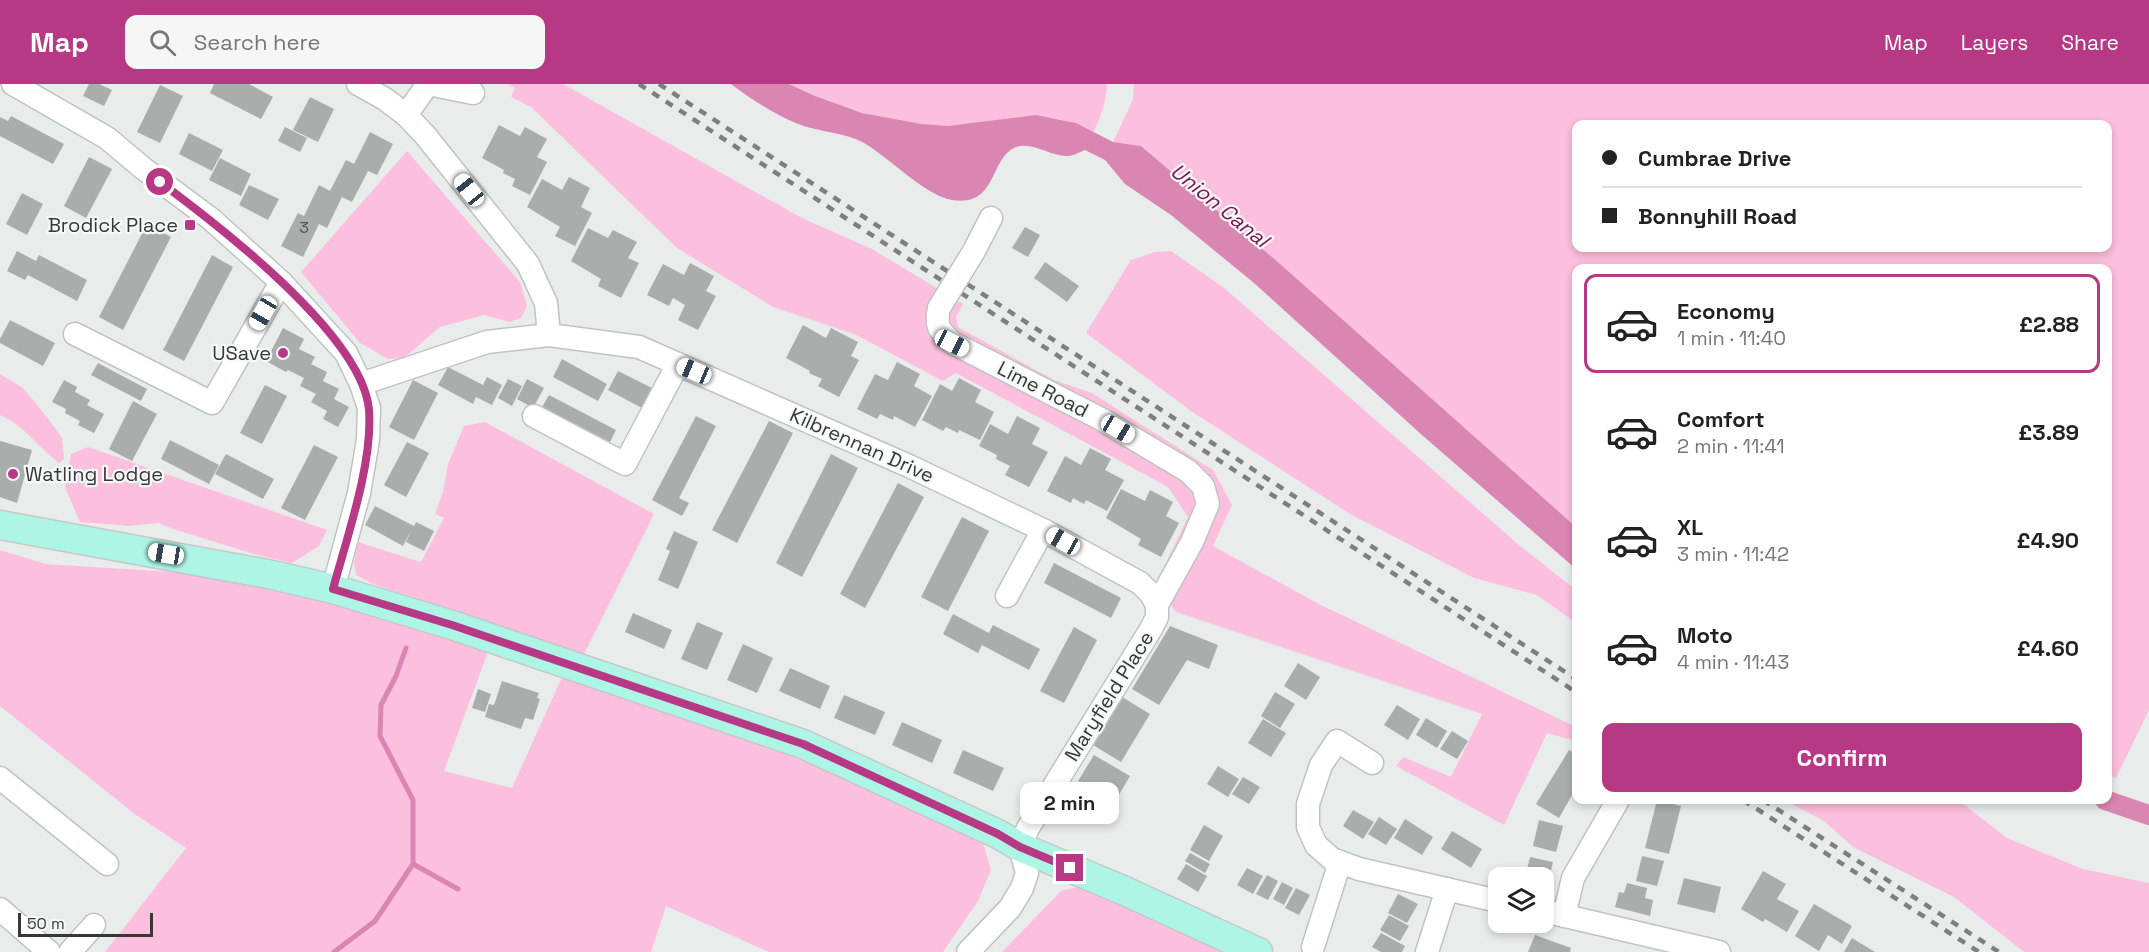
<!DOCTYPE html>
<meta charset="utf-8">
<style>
body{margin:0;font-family:"Space Grotesk",sans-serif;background:#f6f6f6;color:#222;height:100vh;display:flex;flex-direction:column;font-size:22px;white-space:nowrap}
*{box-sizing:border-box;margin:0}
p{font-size:20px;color:#767676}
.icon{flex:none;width:33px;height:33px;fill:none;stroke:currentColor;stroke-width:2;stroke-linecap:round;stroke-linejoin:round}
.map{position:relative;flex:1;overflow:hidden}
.drawer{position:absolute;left:1572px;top:180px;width:540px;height:540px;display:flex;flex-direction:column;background:#fff;border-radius:12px;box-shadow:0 3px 9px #0003}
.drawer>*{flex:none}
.guide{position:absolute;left:1572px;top:36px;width:540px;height:132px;border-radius:12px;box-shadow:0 3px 9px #0003;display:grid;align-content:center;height:132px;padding:0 30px;background:#fff}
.buttons{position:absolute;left:1488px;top:783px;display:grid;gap:12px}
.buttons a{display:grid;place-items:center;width:66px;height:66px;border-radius:12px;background:#fff;box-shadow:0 3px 9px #0003;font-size:30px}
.scale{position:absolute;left:18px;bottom:15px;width:135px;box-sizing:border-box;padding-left:6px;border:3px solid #363837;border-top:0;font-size:16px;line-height:21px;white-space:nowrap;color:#363837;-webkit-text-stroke:4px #f5faf8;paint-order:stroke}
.end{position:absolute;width:27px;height:27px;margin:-14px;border:8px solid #b73884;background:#fff;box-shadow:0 0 0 3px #fff}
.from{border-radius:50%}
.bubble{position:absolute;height:42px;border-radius:12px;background:#fff;box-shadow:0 3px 9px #0003;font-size:20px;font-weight:700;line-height:42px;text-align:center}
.car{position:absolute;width:18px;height:36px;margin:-18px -9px;border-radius:8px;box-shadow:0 0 4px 2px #0007;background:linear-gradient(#fff 24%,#345 0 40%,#fff 0 76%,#345 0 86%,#fff 0)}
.guide b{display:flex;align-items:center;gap:21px;height:57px;font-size:22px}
.guide b+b{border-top:2px solid #e0e0e0}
.guide i{width:15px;height:15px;background:#222}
ul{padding:10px 0 0;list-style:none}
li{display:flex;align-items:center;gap:18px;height:99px;margin:0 12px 9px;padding:0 18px;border:3px solid transparent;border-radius:12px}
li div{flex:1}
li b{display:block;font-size:22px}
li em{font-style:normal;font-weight:700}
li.on{border-color:#b73884}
li>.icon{width:54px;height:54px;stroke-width:1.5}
.primary-button{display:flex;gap:12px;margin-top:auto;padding:12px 30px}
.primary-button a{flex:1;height:69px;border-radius:12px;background:#b73884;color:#fff;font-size:24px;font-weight:700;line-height:69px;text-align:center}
header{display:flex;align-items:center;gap:36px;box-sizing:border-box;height:84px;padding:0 30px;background:#b73884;color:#fff}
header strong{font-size:28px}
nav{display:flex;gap:33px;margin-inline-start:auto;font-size:21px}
.search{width:420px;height:54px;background:#f6f6f6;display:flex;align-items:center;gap:15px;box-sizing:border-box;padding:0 21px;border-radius:12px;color:#767676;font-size:22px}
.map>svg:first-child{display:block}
.green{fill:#fcbfdd;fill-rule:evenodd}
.water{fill:#da86b2}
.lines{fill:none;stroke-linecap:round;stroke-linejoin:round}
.stream{stroke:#da86b2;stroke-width:5}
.canal{stroke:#da86b2;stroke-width:20}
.building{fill:#a9aead}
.minor-casing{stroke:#bfc4c3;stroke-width:25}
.major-casing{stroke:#c7c7c7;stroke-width:31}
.minor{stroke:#fff;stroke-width:22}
.major{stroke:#adf6e6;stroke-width:28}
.rail{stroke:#7d807f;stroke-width:4.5;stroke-dasharray:8 8;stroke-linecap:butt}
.minor-bridge-casing{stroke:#bfc4c3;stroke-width:25;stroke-linecap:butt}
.minor-bridge{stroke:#fff;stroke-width:22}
.route{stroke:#b73884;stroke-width:8}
.poi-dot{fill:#b73884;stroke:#f5faf8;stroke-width:2}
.labels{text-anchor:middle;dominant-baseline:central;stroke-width:4.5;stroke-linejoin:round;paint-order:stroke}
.number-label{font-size:16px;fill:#535654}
.poi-label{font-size:20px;fill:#363837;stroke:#f5faf8;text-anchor:end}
.street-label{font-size:20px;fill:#363837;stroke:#f5faf8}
.water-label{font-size:21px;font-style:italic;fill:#781453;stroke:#f5faf8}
</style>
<header>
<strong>Map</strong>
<div class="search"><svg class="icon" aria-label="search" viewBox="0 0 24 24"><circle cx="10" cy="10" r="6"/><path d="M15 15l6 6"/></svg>Search here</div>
<nav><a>Map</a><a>Layers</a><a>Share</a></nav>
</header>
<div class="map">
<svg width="2149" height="868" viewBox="0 0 2149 868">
<rect width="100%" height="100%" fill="#e8edeb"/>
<g class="green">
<path d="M507,0H563L802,134L872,165L963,220L956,233L958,243L1054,296L1092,309L1213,386L1232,421L1213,462L1321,521L1576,643V657L1547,649L1504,741L1396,682L1403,673L1451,693L1482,630L1176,528L1156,499L1188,433L1168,403L956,289L943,297L854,250L773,223L677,164L531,23L511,13L515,4Z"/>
<path d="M789,0H1107C1106,18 1101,33 1093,49C1039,17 1002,41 947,42C892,42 838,23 789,0Z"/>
<path d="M1134,0H2149V626L2116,694L2108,691V184H1576V443L1279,179L1141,62L1113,58L1133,16ZM1576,40H2108V164H1576Z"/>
<path d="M407,67L520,198L527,222L521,234L510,238L484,231L440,243L404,274L388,275L360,259L301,188Z"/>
<path d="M1171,167L1223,203L1519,461L1576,506V539L1537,511L1474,494L1350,430L1191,327L1086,249L1131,176L1155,168Z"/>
<path d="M0,290L23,304L47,333L62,354L64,375L59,379C38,363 25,342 0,331Z"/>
<path d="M485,338L654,430L583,572L373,500L356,491L354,479L358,458L421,478L444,434L435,430L443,408L448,380L464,342Z"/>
<path d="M88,363L327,446L319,462L292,479L254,470L173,445L159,439L129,442L80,438L65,403L71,370Z"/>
<path d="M0,466L46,480L205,490L306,510L488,568L444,687L512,704L562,593L787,670L947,739L983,759L991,786L978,817L943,868H769L666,822L651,868H105L186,764L136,731L0,622Z"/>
<path d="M1784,716H1958L2007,754L2083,785L2149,799V868H2024L1954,813L1853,763L1824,737Z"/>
<path d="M1087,801L1231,868H1002L1061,807Z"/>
</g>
<path class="water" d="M731,0H789L815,12L862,29L921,40L948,42L1036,31L1076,39L1113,58L1141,62L1279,179L1576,443V485L1422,351L1254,199L1171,131L1125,100L1105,76L1085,66C1080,68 1073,72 1068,72C1050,73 1031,56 1014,64C989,77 997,123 952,116C924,111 890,74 864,59C844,48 819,48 798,40C776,31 749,14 731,0Z"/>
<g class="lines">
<g class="stream">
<path d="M413,780L458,805"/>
<path d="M334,868L375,837L413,780V716L380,652L381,621L396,592L406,564"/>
</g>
<path class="canal" d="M2105,716L2149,731"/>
</g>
<g class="building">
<path d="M89,0H99L112,6L104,22L83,12Z"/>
<path d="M214,0H249L273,13L261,35L210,9Z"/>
<path d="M160,1L183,12L160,59L137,48Z"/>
<path d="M310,13L334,25L318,58L293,46Z"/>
<path d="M11,32L64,60L53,80L0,52V33L8,37Z"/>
<path d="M499,41L520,52L525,43L547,55L537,73L547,78L530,111L512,102L515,95L503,89L504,86L482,74Z"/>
<path d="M285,43L307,54L300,68L278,57Z"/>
<path d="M370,48L393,60L377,91L368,87L352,118L342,113L327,144L319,140L303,173L281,162L298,129L304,132L319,101L330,107L346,76L354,80Z"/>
<path d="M189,49L223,66L212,87L179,70Z"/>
<path d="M89,73L112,85L86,134L64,122Z"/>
<path d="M220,74L251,90L241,112L209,96Z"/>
<path d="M569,93L590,104L581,123L592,129L575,162L555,152L560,143L527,123L542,95L562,106Z"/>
<path d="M249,101L279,115L268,136L239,121Z"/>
<path d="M22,109L43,120L27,151L6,140Z"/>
<path d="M147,140L171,153L123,246L99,233Z"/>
<path d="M1025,143L1040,151L1028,173L1012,164Z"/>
<path d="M588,144L608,154L613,146L637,158L628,174L639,179L621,214L598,202L601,195L571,177Z"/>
<path d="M17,167L36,177L39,171L87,196L77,217L28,191L25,196L7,187Z"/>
<path d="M212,171L233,183L184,277L163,266Z"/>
<path d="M1045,178L1079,202L1067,218L1034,194Z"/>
<path d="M690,179L714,192L706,207L716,212L698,246L678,236L685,221L673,214L669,222L647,211L663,180L684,191Z"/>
<path d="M10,236L55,259L43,282L0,259V255Z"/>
<path d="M803,241L826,254L831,244L858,258L851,272L859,276L839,313L818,302L822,295L809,289L810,287L786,274Z"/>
<path d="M283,244L304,255L299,265L315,273L311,280L327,288L323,297L339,305L334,315L349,323L338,343L323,335L327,327L311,318L316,310L300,302L304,294L288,286L286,288L266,277Z"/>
<path d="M562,275L607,300L598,317L553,293Z"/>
<path d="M897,278L920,290L914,302L932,312L915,343L894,332L893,336L880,330L877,335L857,325L875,290L888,296Z"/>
<path d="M98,279L147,305L141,317L91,291Z"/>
<path d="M448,283L483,301L487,293L502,301L492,321L476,313L473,320L438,301Z"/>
<path d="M618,287L652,304L642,324L608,306Z"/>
<path d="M959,294L981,306L975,318L994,328L980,356L959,346L958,349L946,343L943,347L922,336L940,300L952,307Z"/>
<path d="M508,295L522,302L512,322L498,314Z"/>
<path d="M527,295L544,304L533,324L517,315Z"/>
<path d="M64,296L77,303L75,308L90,316L87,321L104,330L94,349L78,341L80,337L65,329L66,325L52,318Z"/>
<path d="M413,296L438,309L414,356L389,343Z"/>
<path d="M265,301L287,312L262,360L240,349Z"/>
<path d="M549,311L616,346L610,358L542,323Z"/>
<path d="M133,317L157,330L132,377L109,365Z"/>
<path d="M696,332L716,342L679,414L689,419L682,432L652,416Z"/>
<path d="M1017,332L1040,344L1032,360L1048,368L1029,403L1005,391L1010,382L996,375L997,371L979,362L990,340L1008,350Z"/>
<path d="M769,337L793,349L737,459L712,446Z"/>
<path d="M170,356L219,381L209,400L161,375Z"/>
<path d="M0,357L32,366L17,419L0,413Z"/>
<path d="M407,358L429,369L406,413L384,401Z"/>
<path d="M314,361L338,373L305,436L281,424Z"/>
<path d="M1090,364L1111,375L1105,386L1124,396L1107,427L1086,416L1084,420L1073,414L1071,419L1047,407L1065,372L1081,381Z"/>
<path d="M226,370L274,395L263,415L215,390Z"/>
<path d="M831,370L858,384L802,493L776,479Z"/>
<path d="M898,399L924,413L865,524L840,510Z"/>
<path d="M1121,405L1145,417L1150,406L1173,418L1166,432L1179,439L1161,473L1138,461L1141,455L1106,434Z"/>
<path d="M375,422L414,442L416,438L434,447L424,467L406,458L412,445L403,462L365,441Z"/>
<path d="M962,433L989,447L948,527L921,513Z"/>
<path d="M674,447L698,458L678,505L658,496L670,467L666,465Z"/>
<path d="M1054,479L1121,514L1111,534L1044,499Z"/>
<path d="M633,529L672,546L664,565L625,548Z"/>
<path d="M953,530L989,549L993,541L1040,565L1029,586L982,561L978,569L943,550Z"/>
<path d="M697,538L723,549L707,586L681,575Z"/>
<path d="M1170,542L1218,561L1209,585L1187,576L1159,621L1132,605Z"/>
<path d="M1074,543L1097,556L1064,619L1040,607Z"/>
<path d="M743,560L773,574L757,609L727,596Z"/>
<path d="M1298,579L1320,593L1306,616L1284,602Z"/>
<path d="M790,584L830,602L820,625L779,607Z"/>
<path d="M502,597L539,609L537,614L540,615L533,636L525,634L521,645L485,633L489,620L494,621Z"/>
<path d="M478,605L491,610L485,628L472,624Z"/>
<path d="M1275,608L1295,620L1280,644L1261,632Z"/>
<path d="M844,611L885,628L875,651L834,634Z"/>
<path d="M1122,613L1150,630L1121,678L1093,661Z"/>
<path d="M1397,621L1420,635L1408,656L1384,641Z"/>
<path d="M1426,634L1447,647L1437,664L1416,651Z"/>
<path d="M1263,635L1286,649L1271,673L1248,659Z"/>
<path d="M902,638L942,656L932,679L892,661Z"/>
<path d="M1452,647L1468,657L1457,675L1440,665Z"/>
<path d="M963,666L1004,684L993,707L953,689Z"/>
<path d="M1569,666L1576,670V704L1559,734L1536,720Z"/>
<path d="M1094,671L1130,692L1114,719L1078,697Z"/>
<path d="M1218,682L1239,695L1228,713L1207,700Z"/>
<path d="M1243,693L1260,703L1249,720L1232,710Z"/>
<path d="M1657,716L1681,722L1669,770L1645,764Z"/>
<path d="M1353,726L1374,738L1363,755L1343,742Z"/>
<path d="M1379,733L1397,745L1386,761L1368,750Z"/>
<path d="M1405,735L1433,753L1422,771L1394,754Z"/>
<path d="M1539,736L1563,742L1556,768L1533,762Z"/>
<path d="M1204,741L1223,752L1209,777L1190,766Z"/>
<path d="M1452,747L1482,765L1471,784L1441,765Z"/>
<path d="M1190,769L1210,780L1205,789L1185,777Z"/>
<path d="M1642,772L1664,777L1657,802L1636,797Z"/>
<path d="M1530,773L1553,778L1546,807L1544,806V794H1525Z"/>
<path d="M1186,780L1207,792L1198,808L1177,795Z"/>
<path d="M1247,784L1263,792L1253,810L1237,801Z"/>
<path d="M1763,787L1786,800L1777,815L1799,827L1787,848L1765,835L1763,838L1741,825Z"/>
<path d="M1267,791L1278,797L1268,816L1256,810Z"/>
<path d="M1684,794L1721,803L1715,829L1677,820Z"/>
<path d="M1282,798L1293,804L1284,821L1273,815Z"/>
<path d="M1627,799L1647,804L1645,814L1653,816L1650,832L1615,823L1619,808L1624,809Z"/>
<path d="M1296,804L1310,811L1299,831L1285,824Z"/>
<path d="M1398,810L1418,820L1407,839L1388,829Z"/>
<path d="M1814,820L1852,842L1842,860L1828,851L1819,867L1795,852Z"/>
<path d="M1389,831L1409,842L1400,857L1380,846Z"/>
<path d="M1381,849L1405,862L1402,868H1381L1372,863Z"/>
<path d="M1535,851L1571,864L1570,868H1528Z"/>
<path d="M1852,854L1875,868H1844Z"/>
</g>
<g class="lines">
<defs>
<g id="minor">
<path d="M13,0L107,54L144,85L211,135L281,198L346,269L361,300L369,324L368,356L359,409L333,505"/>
<path d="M358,0L385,15L406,31L425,51L528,180L546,219L549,251"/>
<path d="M406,31L428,0L473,9"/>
<path d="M974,167L991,134"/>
<path d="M939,224C935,243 939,246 953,259L1101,335L1188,387L1203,402L1208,420L1192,458L1157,521V533L1151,545L1028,744L1020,763L1027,789L1022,804L1010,824L968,868"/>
<path d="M75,250L212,319L281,198"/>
<path d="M361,300L487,258L549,251L639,263L909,382L1043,446L1140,499L1151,510L1157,521"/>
<path d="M534,332L625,380L678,280"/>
<path d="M1007,512L1043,446"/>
<path d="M1372,679L1337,657L1321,681L1308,720V743L1316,761L1332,775L1359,785L1498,817"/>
<path d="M0,694L107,780"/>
<path d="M0,825L49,868"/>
<path d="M1544,827L1719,868"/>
<path d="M1564,832L1573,794L1618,716"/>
<path d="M1313,863L1340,778"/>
<path d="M70,868L94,841"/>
<path d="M1427,868L1447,805"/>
</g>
<path id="major" d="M0,441L273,491L333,505L452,541L803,660L998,750L1020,763L1125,807L1258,868"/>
</defs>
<use href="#minor" class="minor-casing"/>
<use href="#major" class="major-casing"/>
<use href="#minor" class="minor"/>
<use href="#major" class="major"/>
<g class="rail">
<path d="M639,0L1576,608"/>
<path d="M659,0L1576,595"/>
<path d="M1743,716L1979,868"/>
<path d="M1763,716L1999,868"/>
</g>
<defs>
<path id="minor-bridge" d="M939,224L974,167"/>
</defs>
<use href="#minor-bridge" class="minor-bridge-casing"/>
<use href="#minor-bridge" class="minor-bridge"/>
</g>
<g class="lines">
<path class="route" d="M160,98C218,141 363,252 369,326C373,379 347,453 333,505L452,541L803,660L998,750L1020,763L1070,784"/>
</g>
<g class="poi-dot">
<rect x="184" y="135" width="12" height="12" rx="3"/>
<circle cx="283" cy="269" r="6"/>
<circle cx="13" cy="390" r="6"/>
</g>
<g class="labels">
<g class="number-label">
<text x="304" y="143">3</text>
</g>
<g class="poi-label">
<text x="178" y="141">Brodick Place</text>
<text x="271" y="269">USave</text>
<text x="25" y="390" text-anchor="start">Watling Lodge</text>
</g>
<g class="street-label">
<text transform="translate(1043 305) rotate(27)">Lime Road</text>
<text transform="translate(862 361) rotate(24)">Kilbrennan Drive</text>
<text transform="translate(1109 612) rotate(-58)">Maryfield Place</text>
</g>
<g class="water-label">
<text transform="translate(1220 121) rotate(39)">Union Canal</text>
</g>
</g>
</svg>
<div class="buttons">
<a><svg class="icon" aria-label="layers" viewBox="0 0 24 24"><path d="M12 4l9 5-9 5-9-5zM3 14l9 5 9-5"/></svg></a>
</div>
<div class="scale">50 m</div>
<i class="end from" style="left:160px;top:98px"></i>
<i class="end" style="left:1070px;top:784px"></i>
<div class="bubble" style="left:1020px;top:698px;width:99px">2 min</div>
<i class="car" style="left:469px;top:106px;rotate:321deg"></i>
<i class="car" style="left:263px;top:229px;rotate:210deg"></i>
<i class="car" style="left:952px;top:259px;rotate:117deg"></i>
<i class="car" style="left:694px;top:287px;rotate:293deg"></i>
<i class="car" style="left:1118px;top:345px;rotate:121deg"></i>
<i class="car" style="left:1063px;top:457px;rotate:299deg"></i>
<i class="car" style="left:166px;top:470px;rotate:280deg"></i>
<div class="guide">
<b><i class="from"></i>Cumbrae Drive</b>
<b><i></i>Bonnyhill Road</b>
</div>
<section class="drawer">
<ul>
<li class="on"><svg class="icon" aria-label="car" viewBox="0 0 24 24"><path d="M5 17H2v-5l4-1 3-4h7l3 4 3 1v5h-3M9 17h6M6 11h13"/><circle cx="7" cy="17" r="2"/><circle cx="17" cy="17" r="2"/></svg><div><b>Economy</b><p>1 min · 11:40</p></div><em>£2.88</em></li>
<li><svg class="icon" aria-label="car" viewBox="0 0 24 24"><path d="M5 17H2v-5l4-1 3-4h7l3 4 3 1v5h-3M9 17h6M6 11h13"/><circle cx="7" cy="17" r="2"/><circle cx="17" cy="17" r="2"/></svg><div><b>Comfort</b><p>2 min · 11:41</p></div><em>£3.89</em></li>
<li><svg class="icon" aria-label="car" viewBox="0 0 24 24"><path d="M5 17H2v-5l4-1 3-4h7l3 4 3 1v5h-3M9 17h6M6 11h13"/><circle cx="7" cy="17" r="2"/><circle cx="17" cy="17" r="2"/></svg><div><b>XL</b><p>3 min · 11:42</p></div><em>£4.90</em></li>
<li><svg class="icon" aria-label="car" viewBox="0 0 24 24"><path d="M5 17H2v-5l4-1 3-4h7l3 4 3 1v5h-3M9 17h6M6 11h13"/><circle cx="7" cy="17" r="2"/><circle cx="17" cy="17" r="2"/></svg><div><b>Moto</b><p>4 min · 11:43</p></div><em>£4.60</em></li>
</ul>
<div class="primary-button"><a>Confirm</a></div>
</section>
</div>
